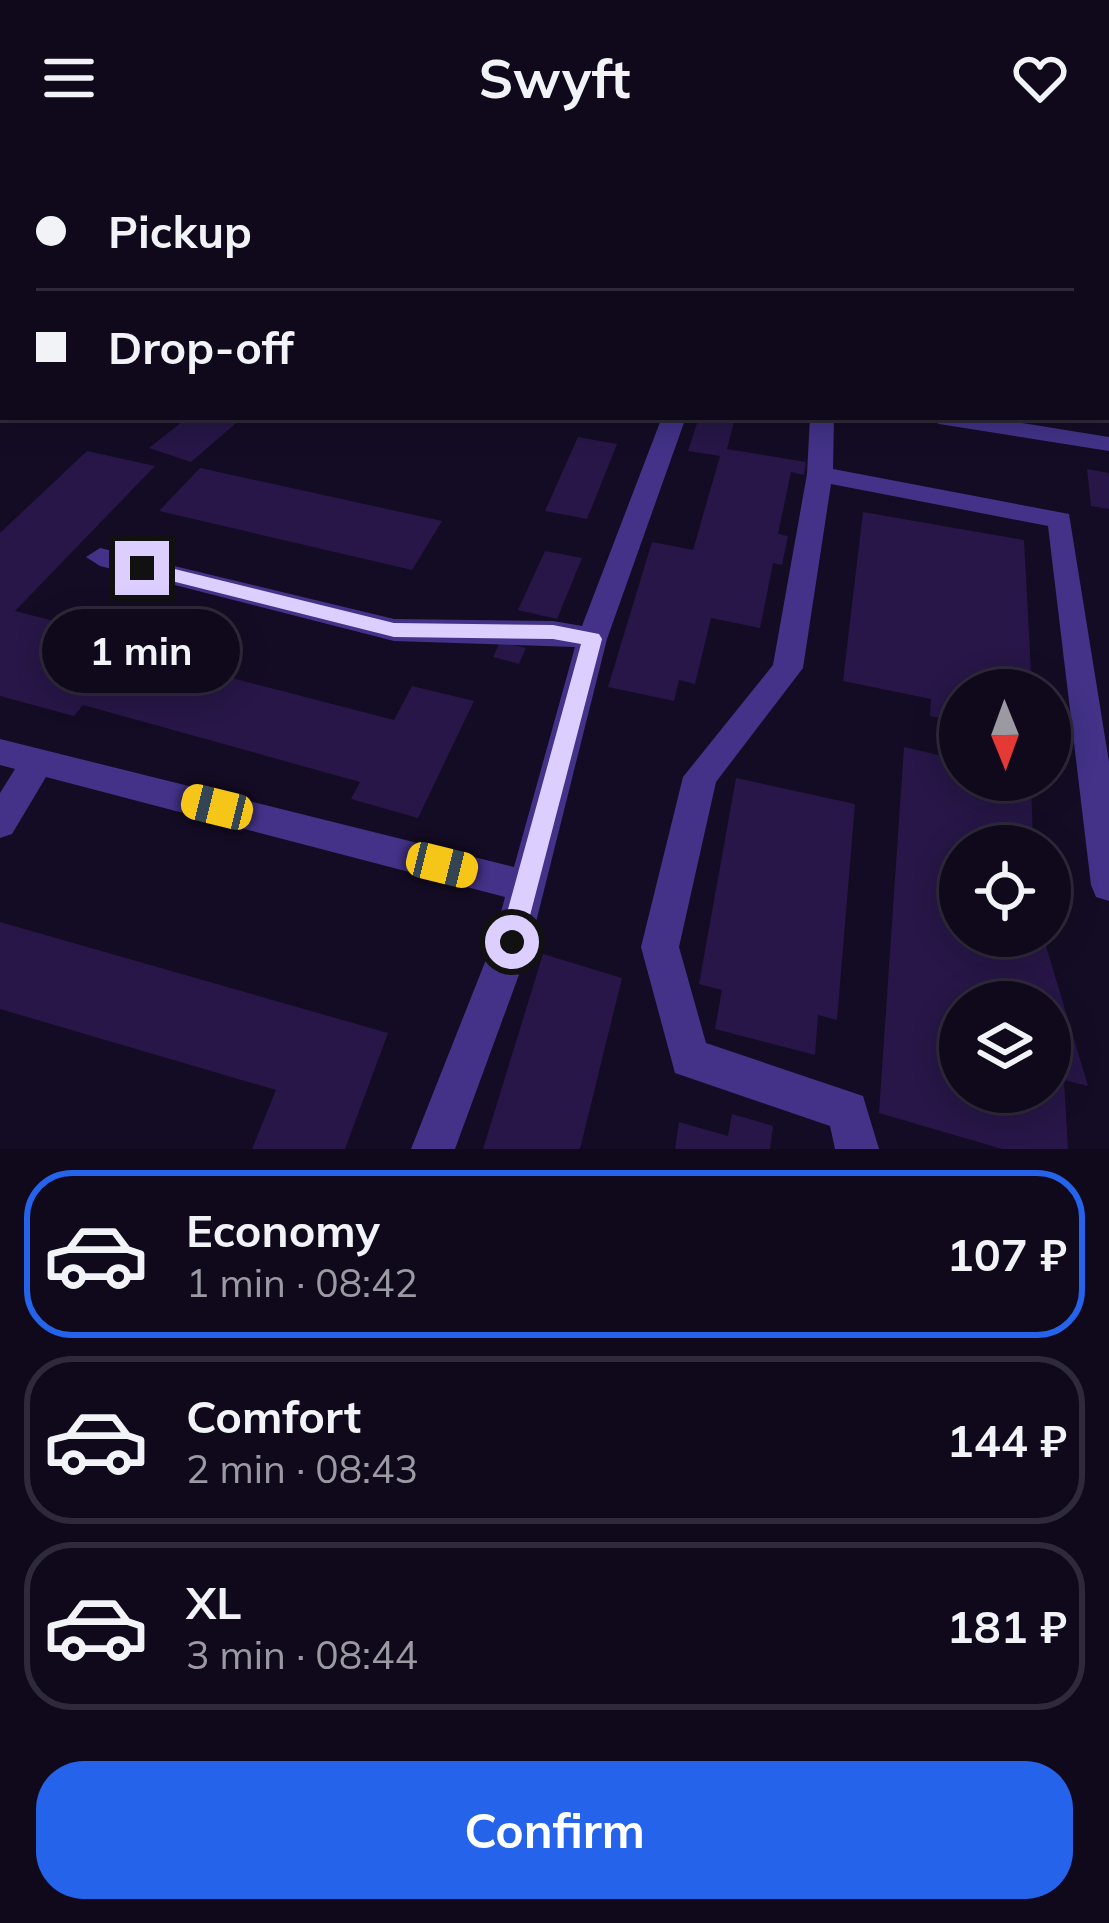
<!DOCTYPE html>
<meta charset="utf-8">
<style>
body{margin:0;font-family:Mulish,sans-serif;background:#181224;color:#f1f3f6;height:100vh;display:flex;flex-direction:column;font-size:45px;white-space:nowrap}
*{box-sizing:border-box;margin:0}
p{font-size:39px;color:#9b9aa3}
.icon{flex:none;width:66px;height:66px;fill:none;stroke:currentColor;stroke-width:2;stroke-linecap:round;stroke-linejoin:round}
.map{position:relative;height:993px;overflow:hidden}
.sheet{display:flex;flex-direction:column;background:#0f091b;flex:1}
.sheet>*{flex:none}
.top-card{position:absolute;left:0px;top:0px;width:1110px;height:264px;box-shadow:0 6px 30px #0003,0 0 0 3px #2f2a3a;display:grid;align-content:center;height:264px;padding:0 36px;background:#0f091b}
.needle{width:78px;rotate:179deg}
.tools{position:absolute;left:939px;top:513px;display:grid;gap:24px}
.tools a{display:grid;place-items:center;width:132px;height:132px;border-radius:50%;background:#0f091b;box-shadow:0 6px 30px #0003,0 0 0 3px #2f2a3a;font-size:60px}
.end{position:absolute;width:54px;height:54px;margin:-27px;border:15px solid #dccfff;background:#111;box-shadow:0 0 0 6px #111}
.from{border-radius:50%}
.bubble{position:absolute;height:84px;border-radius:42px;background:#0f091b;box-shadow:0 6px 30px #0003,0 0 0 3px #2f2a3a;font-size:39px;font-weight:700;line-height:84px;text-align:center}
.car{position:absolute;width:36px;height:72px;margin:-36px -18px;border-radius:15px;box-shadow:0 0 9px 3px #0007;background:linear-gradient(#f5c518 24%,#345 0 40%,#f5c518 0 76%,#345 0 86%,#f5c518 0)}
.top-card b{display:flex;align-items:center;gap:42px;height:114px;font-size:45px}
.top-card b+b{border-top:3px solid #2f2a3a}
.top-card i{width:30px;height:30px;background:#f1f3f6}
ul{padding:21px 0 0;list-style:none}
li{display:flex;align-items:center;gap:36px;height:168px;margin:0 24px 18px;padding:0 12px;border:6px solid #2f2a3a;border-radius:48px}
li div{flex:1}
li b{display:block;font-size:45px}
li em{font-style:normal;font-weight:700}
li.active{border-color:#2563eb}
li>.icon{width:108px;height:108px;stroke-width:1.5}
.action{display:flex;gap:24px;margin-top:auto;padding:24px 36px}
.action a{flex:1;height:138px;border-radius:48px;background:#2563eb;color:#fff;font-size:48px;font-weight:700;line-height:138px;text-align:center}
header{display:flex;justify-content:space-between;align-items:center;height:156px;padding:0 36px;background:#0f091b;font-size:54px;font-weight:700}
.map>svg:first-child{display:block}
.building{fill:#271647;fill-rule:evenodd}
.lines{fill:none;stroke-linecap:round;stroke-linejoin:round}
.minor{fill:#433288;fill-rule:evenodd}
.route{fill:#dccfff}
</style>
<header><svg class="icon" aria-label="menu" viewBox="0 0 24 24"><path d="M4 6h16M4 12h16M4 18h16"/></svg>Swyft<svg class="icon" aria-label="heart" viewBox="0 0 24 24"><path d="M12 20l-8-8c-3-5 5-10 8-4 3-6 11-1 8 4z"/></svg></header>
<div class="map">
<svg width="1109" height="993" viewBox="0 0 1109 993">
<rect width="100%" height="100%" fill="#140c24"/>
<g class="building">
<path d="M188,261H243L191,306L149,292Z"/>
<path d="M699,261L734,266L727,293L806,306L804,319L791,316L778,378L788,380L782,409L773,407L760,472L711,462L695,528L679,524L674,545L608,531L652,386L693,394L720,300L688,295Z"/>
<path d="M578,281L617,288L587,363L545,355Z"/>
<path d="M87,295L155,310L15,455L140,487L132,496L394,564L412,530L474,545L418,662L351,643L360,626L83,549L74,560L0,540V377Z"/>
<path d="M200,312L442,365L412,414L159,355Z"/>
<path d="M1087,313L1109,317V353L1091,350Z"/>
<path d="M863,356L1024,384L1032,534H960V566L930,560L931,543L843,525Z"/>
<path d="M545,395L582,402L557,463L518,454Z"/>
<path d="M500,486L526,492L519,508L493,501Z"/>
<path d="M904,591L960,604V624H1031L1033,690H960V780H1043L1088,930L1064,924L1068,993H1002L879,957ZM960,846H1050V936H960Z"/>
<path d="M736,622L855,648L837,864L818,859L815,899L715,873L722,834L699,828Z"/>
<path d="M0,766L388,877L345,993H252L276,934L0,853Z"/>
<path d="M543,798L622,822L580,993H483Z"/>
<path d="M732,958L773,970L770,993H675L679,966L728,980Z"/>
</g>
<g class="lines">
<g class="minor">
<path d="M266,0H304L306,3H268Z"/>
<path d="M0,15L3,16V26L0,25Z"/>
<path d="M0,108L3,109V121L0,120Z"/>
<path d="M3,248V261H10L0,265Z"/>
<path d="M662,261H686L607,483L531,786L455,993H411L493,786L505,741L46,621L12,678L0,682V637L15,613L0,609V583L514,711L575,491L394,485L100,410L86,401L100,392L394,463L553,465L582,470Z"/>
<path d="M810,261H834L833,313L1069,358L1109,606V745L1096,741L1091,729L1048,370L831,328L803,512L716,626L679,791L706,887L863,940L879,993H835L830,970L675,917L641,791L683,621L773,509L807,318Z"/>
<path d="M927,261H984L1109,281V295L939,268Z"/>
</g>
</g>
<path class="route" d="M142,405L394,467L553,469L599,478L602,483L521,794H503L499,786L581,488L553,483L394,481L136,416L133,412Z"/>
</svg>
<div class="tools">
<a><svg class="needle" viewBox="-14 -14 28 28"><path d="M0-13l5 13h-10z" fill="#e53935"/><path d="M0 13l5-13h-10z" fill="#9b9aa3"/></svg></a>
<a><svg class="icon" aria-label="locate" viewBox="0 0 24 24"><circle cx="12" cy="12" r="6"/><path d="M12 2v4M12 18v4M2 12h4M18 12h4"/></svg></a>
<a><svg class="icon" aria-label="layers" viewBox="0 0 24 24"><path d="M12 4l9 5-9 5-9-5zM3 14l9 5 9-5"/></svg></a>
</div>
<i class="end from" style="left:512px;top:786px"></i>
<i class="end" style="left:142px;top:412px"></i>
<div class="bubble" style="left:42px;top:453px;width:198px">1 min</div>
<i class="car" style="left:217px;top:651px;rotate:284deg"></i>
<i class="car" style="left:442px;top:709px;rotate:104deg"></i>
<div class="top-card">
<b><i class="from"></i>Pickup</b>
<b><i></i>Drop-off</b>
</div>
</div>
<section class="sheet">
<ul>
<li class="active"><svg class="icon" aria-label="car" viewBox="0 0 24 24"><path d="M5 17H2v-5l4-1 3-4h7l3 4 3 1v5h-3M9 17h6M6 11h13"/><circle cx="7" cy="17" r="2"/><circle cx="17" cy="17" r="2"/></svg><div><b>Economy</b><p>1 min · 08:42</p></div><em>107 ₽</em></li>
<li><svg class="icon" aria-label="car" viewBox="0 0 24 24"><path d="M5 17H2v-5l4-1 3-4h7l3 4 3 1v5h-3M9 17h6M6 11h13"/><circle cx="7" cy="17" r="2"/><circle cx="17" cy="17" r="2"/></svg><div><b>Comfort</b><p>2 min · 08:43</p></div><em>144 ₽</em></li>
<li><svg class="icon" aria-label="car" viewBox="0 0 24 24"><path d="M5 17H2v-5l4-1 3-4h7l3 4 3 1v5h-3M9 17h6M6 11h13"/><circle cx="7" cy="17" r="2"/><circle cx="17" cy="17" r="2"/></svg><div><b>XL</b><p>3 min · 08:44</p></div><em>181 ₽</em></li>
</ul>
<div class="action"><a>Confirm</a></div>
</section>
